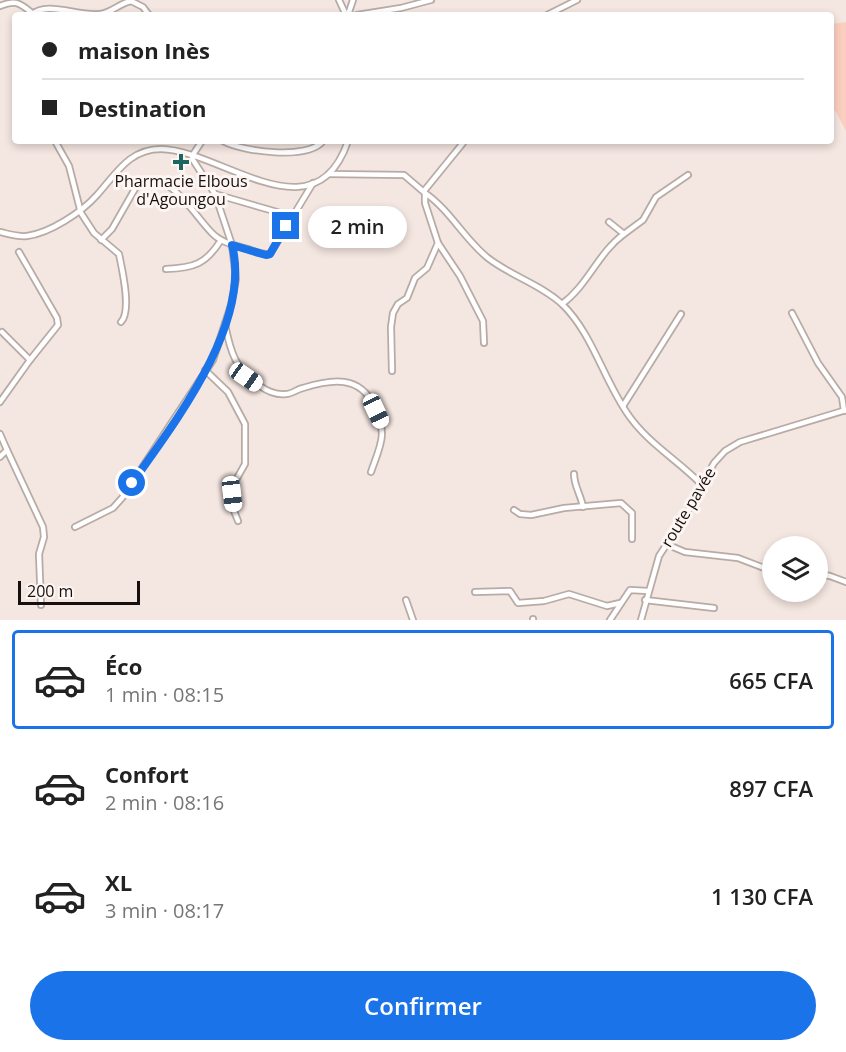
<!DOCTYPE html>
<html lang="fr">
<meta charset="utf-8">
<style>
body{margin:0;font-family:"Open Sans",sans-serif;background:#f6f6f6;color:#222;height:100vh;display:flex;flex-direction:column;font-size:22px;white-space:nowrap}
*{box-sizing:border-box;margin:0}
p{font-size:20px;color:#767676}
.icon{flex:none;width:33px;height:33px;fill:none;stroke:currentColor;stroke-width:2;stroke-linecap:round;stroke-linejoin:round}
.map{position:relative;height:620px;overflow:hidden}
.details{display:flex;flex-direction:column;background:#fff;flex:1}
.details>*{flex:none}
.hud{position:absolute;left:12px;top:12px;width:822px;height:132px;border-radius:6px;box-shadow:0 3px 9px #0003;display:grid;align-content:center;height:132px;padding:0 30px;background:#fff}
.fabs{position:absolute;left:762px;top:536px;display:grid;gap:12px}
.fabs a{display:grid;place-items:center;width:66px;height:66px;border-radius:50%;background:#fff;box-shadow:0 3px 9px #0003;font-size:30px}
.scale{position:absolute;left:18px;bottom:15px;width:122px;box-sizing:border-box;padding-left:6px;border:3px solid #15100f;border-top:0;font-size:16px;line-height:21px;white-space:nowrap;color:#15100f;-webkit-text-stroke:4px #fdf5f2;paint-order:stroke}
.end{position:absolute;width:27px;height:27px;margin:-14px;border:8px solid #1a73e8;background:#fff;box-shadow:0 0 0 3px #fff}
.from{border-radius:50%}
.bubble{position:absolute;height:42px;border-radius:21px;background:#fff;box-shadow:0 3px 9px #0003;font-size:20px;font-weight:600;line-height:42px;text-align:center}
.car{position:absolute;width:18px;height:36px;margin:-18px -9px;border-radius:8px;box-shadow:0 0 4px 2px #0007;background:linear-gradient(#fff 24%,#345 0 40%,#fff 0 76%,#345 0 86%,#fff 0)}
.hud b{display:flex;align-items:center;gap:21px;height:57px;font-size:22px}
.hud b+b{border-top:2px solid #e0e0e0}
.hud i{width:15px;height:15px;background:#222}
ul{padding:10px 0 0;list-style:none}
li{display:flex;align-items:center;gap:18px;height:99px;margin:0 12px 9px;padding:0 18px;border:3px solid transparent;border-radius:6px}
li div{flex:1}
li b{display:block;font-size:22px}
li em{font-style:normal;font-weight:600}
li.on{border-color:#1a73e8}
li>.icon{width:54px;height:54px;stroke-width:1.5}
.cta{display:flex;gap:12px;margin-top:auto;padding:12px 30px}
.cta a{flex:1;height:69px;border-radius:36px;background:#1a73e8;color:#fff;font-size:24px;font-weight:600;line-height:69px;text-align:center}
.map>svg:first-child{display:block}
.green{fill:#fbcfbf}
.lines{fill:none;stroke-linecap:round;stroke-linejoin:round}
.street-casing{stroke:#b8aba6;stroke-width:8}
.street{stroke:#fff;stroke-width:4.5}
.route{stroke:#1a73e8;stroke-width:8}
.poi-dot{fill:#1c665f;stroke:#fdf5f2;stroke-width:2}
.labels{text-anchor:middle;dominant-baseline:central;stroke-width:6;stroke-linejoin:round;paint-order:stroke}
.poi-label{font-size:16px;fill:#15100f;stroke:#fdf5f2}
.street-label{font-size:16px;fill:#15100f;stroke:#fdf5f2}
</style>
<div class="map">
<svg width="846" height="620" viewBox="0 0 846 620">
<rect width="100%" height="100%" fill="#f4e6e1"/>
<path class="green" d="M846,22V131L836,112L831,108V24Z"/>
<g class="lines">
<defs>
<g id="street">
<path d="M339,0L346,15"/>
<path d="M0,6C15,0 19,2 32,13"/>
<path d="M31,15C47,0 78,17 100,14C111,13 120,3 131,1L143,7L149,15"/>
<path d="M348,15L353,0"/>
<path d="M357,15L401,8L431,0"/>
<path d="M547,15L577,0"/>
<path d="M55,141L69,166L81,213L94,233L119,254C122,269 132,311 121,322"/>
<path d="M223,141C243,152 308,160 323,141"/>
<path d="M329,174L404,175L425,193V203L438,243L460,276L483,321L484,343"/>
<path d="M424,191L463,143"/>
<path d="M425,193C450,210 465,240 488,258C511,276 540,284 562,304C592,333 603,378 627,413C647,443 678,460 702,485"/>
<path d="M215,194L291,216"/>
<path d="M0,232C9,234 18,237 27,236C50,233 82,212 97,195C116,174 129,149 161,149C221,150 315,239 348,141"/>
<path d="M624,234L643,220L656,197L688,175"/>
<path d="M101,240L112,229L136,187C167,162 194,217 214,235C223,243 236,246 248,249C255,252 262,255 270,254L313,183"/>
<path d="M166,269C194,268 206,264 221,240"/>
<path d="M562,304C588,285 598,253 624,234L609,222"/>
<path d="M792,313L818,363L842,397L844,411"/>
<path d="M225,324C230,351 236,371 260,386C267,391 277,395 286,394C292,394 297,389 303,388C332,379 360,375 374,406C388,435 381,443 371,472"/>
<path d="M2,332L30,360"/>
<path d="M205,370L228,392L245,424V464L232,487L234,511L238,521"/>
<path d="M392,371L391,327L393,313L398,304L407,298L415,278L427,268L438,243"/>
<path d="M0,402L30,360L58,325L57,318L19,252"/>
<path d="M623,406L681,314"/>
<path d="M0,434L7,450L0,457"/>
<path d="M7,450L43,527L44,537L39,554L41,605"/>
<path d="M574,474C574,486 581,495 583,507"/>
<path d="M514,510L520,514L531,515L564,508L621,503L632,513V539"/>
<path d="M75,527L113,508L122,498L213,360L231,305L236,279L232,245L215,194L193,160L192,156L202,141"/>
<path d="M666,544L685,552L738,558L772,571"/>
<path d="M818,574L830,576L846,582"/>
<path d="M475,592L510,591L518,603L544,601L569,594L607,606L620,603"/>
<path d="M406,600L413,620"/>
<path d="M645,600L714,608"/>
<path d="M533,619V620"/>
<path d="M610,620L630,590L648,591"/>
<path d="M641,620L659,556L687,513L714,463L725,451L740,442L846,410"/>
</g>
</defs>
<use href="#street" class="street-casing"/>
<use href="#street" class="street"/>
</g>
<g class="lines">
<path class="route" d="M132,483C176,421 252,323 232,245L266,255L270,254L286,226"/>
</g>
<path class="poi-dot" d="M178 153h6v6h6v6h-6v6h-6v-6h-6v-6h6z"/>
<g class="labels">
<g class="poi-label">
<text x="181" y="181">Pharmacie Elbous<tspan x="181" dy="18">d'Agoungou</tspan></text>
</g>
<g class="street-label">
<text transform="translate(688 507) rotate(-59)">route pavée</text>
</g>
</g>
</svg>
<div class="fabs">
<a><svg class="icon" aria-label="layers" viewBox="0 0 24 24"><path d="M12 4l9 5-9 5-9-5zM3 14l9 5 9-5"/></svg></a>
</div>
<div class="scale">200 m</div>
<i class="end from" style="left:132px;top:483px"></i>
<i class="end" style="left:286px;top:226px"></i>
<div class="bubble" style="left:308px;top:206px;width:99px">2 min</div>
<i class="car" style="left:246px;top:377px;rotate:125deg"></i>
<i class="car" style="left:376px;top:411px;rotate:155deg"></i>
<i class="car" style="left:232px;top:494px;rotate:173deg"></i>
<div class="hud">
<b><i class="from"></i>maison Inès</b>
<b><i></i>Destination</b>
</div>
</div>
<section class="details">
<ul>
<li class="on"><svg class="icon" aria-label="car" viewBox="0 0 24 24"><path d="M5 17H2v-5l4-1 3-4h7l3 4 3 1v5h-3M9 17h6M6 11h13"/><circle cx="7" cy="17" r="2"/><circle cx="17" cy="17" r="2"/></svg><div><b>Éco</b><p>1 min · 08:15</p></div><em>665 CFA</em></li>
<li><svg class="icon" aria-label="car" viewBox="0 0 24 24"><path d="M5 17H2v-5l4-1 3-4h7l3 4 3 1v5h-3M9 17h6M6 11h13"/><circle cx="7" cy="17" r="2"/><circle cx="17" cy="17" r="2"/></svg><div><b>Confort</b><p>2 min · 08:16</p></div><em>897 CFA</em></li>
<li><svg class="icon" aria-label="car" viewBox="0 0 24 24"><path d="M5 17H2v-5l4-1 3-4h7l3 4 3 1v5h-3M9 17h6M6 11h13"/><circle cx="7" cy="17" r="2"/><circle cx="17" cy="17" r="2"/></svg><div><b>XL</b><p>3 min · 08:17</p></div><em>1 130 CFA</em></li>
</ul>
<div class="cta"><a>Confirmer</a></div>
</section>
